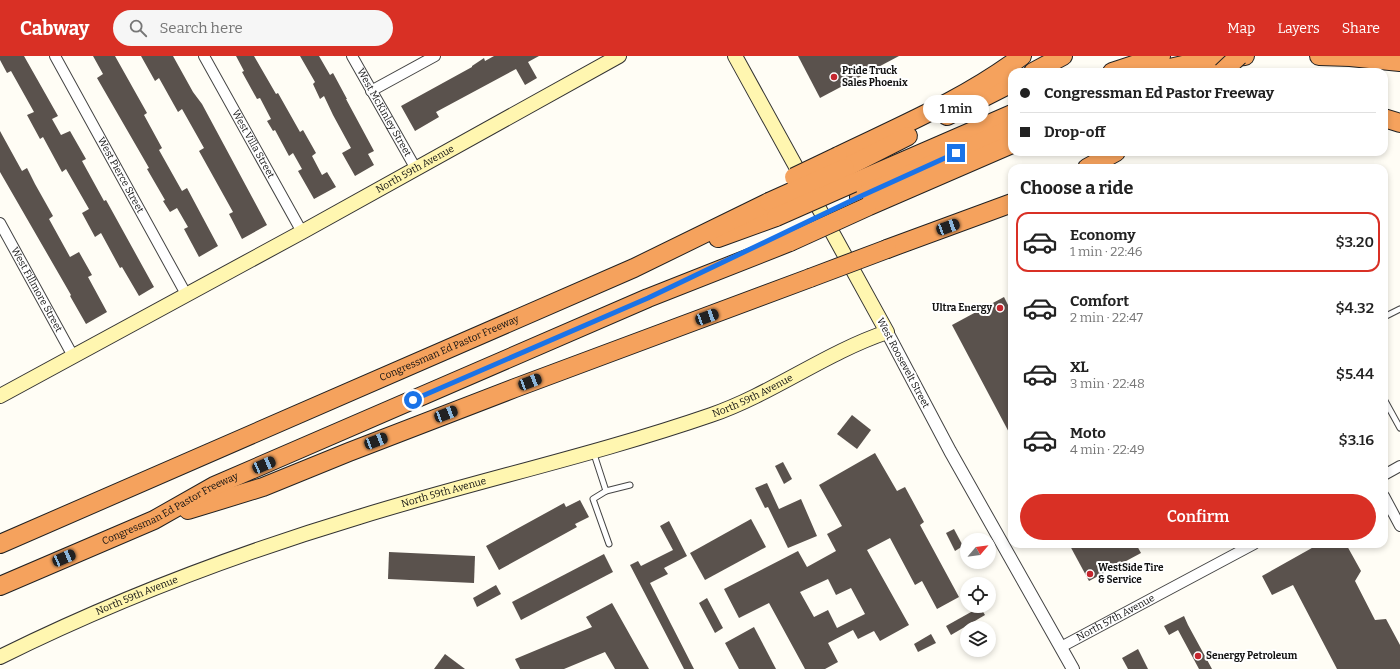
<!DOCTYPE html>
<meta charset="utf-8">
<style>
body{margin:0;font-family:Bitter,serif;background:#f6f6f6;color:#222;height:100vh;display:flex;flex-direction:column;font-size:15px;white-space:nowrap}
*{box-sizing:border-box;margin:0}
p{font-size:13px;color:#767676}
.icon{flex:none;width:22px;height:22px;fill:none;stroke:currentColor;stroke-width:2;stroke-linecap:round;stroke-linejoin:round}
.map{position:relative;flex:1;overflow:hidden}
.panel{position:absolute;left:1008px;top:108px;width:380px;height:384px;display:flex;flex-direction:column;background:#fff;border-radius:12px;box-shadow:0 2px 6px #0003}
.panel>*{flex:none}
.guide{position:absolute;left:1008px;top:12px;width:380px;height:88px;border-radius:12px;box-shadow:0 2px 6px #0003;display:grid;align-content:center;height:88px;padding:0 12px;background:#fff}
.needle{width:26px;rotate:61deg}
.fabs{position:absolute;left:960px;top:477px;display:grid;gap:8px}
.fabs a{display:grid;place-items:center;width:36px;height:36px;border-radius:50%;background:#fff;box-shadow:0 2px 6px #0003;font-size:20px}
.end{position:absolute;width:18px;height:18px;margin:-9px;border:5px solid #1a73e8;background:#fff;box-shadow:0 0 0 2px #fff}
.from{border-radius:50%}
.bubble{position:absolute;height:28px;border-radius:14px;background:#fff;box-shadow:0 2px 6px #0003;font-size:13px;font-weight:600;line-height:28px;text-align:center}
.car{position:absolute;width:12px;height:24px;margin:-12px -6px;border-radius:5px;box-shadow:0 0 3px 1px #0007;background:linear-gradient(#222 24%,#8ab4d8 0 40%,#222 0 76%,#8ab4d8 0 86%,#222 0)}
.guide b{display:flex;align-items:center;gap:14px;height:38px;font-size:15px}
.guide b+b{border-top:1px solid #e0e0e0}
.guide i{width:10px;height:10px;background:#222}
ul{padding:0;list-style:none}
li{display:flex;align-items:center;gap:12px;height:60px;margin:0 8px 6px;padding:0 4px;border:2px solid transparent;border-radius:12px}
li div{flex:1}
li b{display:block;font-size:15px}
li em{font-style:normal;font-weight:600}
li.active{border-color:#d93025}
li>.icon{width:36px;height:36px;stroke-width:1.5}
h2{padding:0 12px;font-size:18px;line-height:48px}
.cta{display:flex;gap:8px;margin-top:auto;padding:8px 12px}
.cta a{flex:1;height:46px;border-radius:24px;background:#d93025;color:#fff;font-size:16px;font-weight:600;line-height:46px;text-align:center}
header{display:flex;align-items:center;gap:24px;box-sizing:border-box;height:56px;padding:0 20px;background:#d93025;color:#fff}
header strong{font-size:19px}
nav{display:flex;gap:22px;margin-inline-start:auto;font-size:14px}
.search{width:280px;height:36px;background:#f6f6f6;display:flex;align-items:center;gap:10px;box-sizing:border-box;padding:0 14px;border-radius:22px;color:#767676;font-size:15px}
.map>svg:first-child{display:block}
.building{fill:#5a524d;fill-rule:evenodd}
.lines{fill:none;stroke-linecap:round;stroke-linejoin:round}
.service-casing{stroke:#444;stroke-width:7}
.minor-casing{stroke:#444;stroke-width:12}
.tertiary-casing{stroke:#444;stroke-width:14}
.secondary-casing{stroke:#333;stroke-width:16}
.motorway-casing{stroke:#222;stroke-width:20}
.service{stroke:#fff;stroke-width:5}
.minor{stroke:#fff;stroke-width:10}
.tertiary{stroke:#fff;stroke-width:12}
.secondary{stroke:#fff6b0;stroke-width:14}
.motorway{stroke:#f5a25d;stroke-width:18}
.motorway-bridge-casing{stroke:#222;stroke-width:20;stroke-linecap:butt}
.motorway-bridge{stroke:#f5a25d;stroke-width:18}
.route{stroke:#1a73e8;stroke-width:5}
.poi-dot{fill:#c4262e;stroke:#fff;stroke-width:1.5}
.labels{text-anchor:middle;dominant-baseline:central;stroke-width:4;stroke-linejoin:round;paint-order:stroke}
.poi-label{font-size:10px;font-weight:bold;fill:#111;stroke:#fff;text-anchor:start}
.street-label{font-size:10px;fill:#111;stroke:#fff}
</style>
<header>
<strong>Cabway</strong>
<div class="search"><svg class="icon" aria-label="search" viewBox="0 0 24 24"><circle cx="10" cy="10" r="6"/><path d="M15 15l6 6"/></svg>Search here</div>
<nav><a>Map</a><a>Layers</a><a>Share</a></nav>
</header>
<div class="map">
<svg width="1400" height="613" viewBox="0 0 1400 613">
<rect width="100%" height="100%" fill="#fffdf5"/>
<g class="building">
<path d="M0,0H24L58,60L52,63L61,79L70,75L86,103L82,105L104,145L106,144L154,231L139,240L122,211L120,212L101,177L95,181L82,157L89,153L66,113L62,116L43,81L40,83L27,59L34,56L11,15L7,17L0,4Z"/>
<path d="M93,0H115L147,57L144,59L162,92L159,94L182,135L187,132L218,190L199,201L184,173L188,171L177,152L170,156L163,145L165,144L147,113L149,112L97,22L103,18Z"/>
<path d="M141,0H173L193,36L202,48L267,169L242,183L229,158L233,156L199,95L204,92L182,53L178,56L159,22L155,25Z"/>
<path d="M236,0H254L276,38L278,37L300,76L303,74L316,97L312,100L322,119L327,116L336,131L314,143L298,115L302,113L293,97L289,100L275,74L273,75L267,65L271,63L260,42L257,43L242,16L244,15Z"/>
<path d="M300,0H319L330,19L333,17L347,43H346L374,95L368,98L374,109L355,120L342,97L351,92L333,59L324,40L320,43L313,28L315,26Z"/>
<path d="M494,0H539L528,6L537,22L525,29L516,13L436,56L439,61L415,75L401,50L472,11V10L484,2L485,5Z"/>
<path d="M798,0H899L820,42Z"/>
<path d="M0,75L22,115L27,112L35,128L53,160L49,163L70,201L79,196L92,219L88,221L107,256L86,268L70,240L71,239L0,116Z"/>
<path d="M1004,241L1012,257V382L952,269Z"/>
<path d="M852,359L871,374L857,393L837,378Z"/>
<path d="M875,397L897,435L905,431L924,466L920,469L959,541L937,553L922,525L915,529L890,482L867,494L909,569L880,585L874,575L858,583L853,574L828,587L838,606L825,613H805L769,547L739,562L724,533L798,495L807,511L836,495L827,478L842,470L819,429ZM828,523L836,539L851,532L865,558L837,572L828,554L814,561L800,536Z"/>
<path d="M783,406L792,423L784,428L775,410Z"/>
<path d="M767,427L779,453L801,443L817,480L788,492L768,451L765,452L755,432Z"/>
<path d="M580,444L589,461L575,468L577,471L499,514L486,490L564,447L566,451Z"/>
<path d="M751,463L766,491L705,524L690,497Z"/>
<path d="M669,465L687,500L664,512L668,518L650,527L694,613H684L630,509L638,505L641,510L673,494L660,470Z"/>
<path d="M954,473L963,490L955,495L946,477Z"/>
<path d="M1069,488H1136L1141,497L1089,525Z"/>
<path d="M1319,488H1346L1361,515L1355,525L1375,564L1386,563L1400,589V613H1337L1293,529L1272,539L1262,520Z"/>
<path d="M389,496L475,500L474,527L388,523Z"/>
<path d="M604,498L613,516L521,564L512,546Z"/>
<path d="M496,529L501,538L477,551L473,542Z"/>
<path d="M707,542L723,572L715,577L699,547Z"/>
<path d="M612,547L649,613H615L605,596L564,613H520L515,603L592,571L586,561Z"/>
<path d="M980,551L985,559L951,579L946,570Z"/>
<path d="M1184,560L1188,569L1212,613H1199L1178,574L1169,579L1164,570Z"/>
<path d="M754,571L776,613H739L725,587Z"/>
<path d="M931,578L936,587L918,596L914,588Z"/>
<path d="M1138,593L1148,613H1128L1122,602Z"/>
<path d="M445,598L465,613H434Z"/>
</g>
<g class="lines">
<defs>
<g id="service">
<path d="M1384,261L1400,253"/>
<path d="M1384,343L1400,372"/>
<path d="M593,395L606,435L593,443L609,488"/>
<path d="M606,435L630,429"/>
</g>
<g id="minor">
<path id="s1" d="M55,0L186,238"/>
<path id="s2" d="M204,0L302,176"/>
<path id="s3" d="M352,0L416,113"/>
<path d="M371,35L435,0"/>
<path id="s4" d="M0,167L73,300"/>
<path d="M1384,419L1400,410"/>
<path d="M1384,440L1400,470"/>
<path id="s5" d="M1061,591L1254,488"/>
</g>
<path id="tertiary" d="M887,276L950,395L1073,613"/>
<g id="secondary">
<path id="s6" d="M0,340L302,176L619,0"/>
<path id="s7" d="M0,601C115,544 236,498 359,461C475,425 595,399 711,359C772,338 825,297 887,276L735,0"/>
</g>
<g id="motorway">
<path d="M1319,0L1350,1L1400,6"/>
<path d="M1033,16L1063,0"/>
<path d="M1112,16L1161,0"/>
<path d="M1154,16C1184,8 1214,2 1245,0"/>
<path d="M947,60L1012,27"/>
<path d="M1384,62L1400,67"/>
<path d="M838,100C900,70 967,42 1022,0"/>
<path d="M845,112L908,80"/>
<path d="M1087,112L1116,96"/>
<path d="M853,127L1012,58"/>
<path d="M859,141L1012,72"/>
<path d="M869,150L1012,88"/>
<path d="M718,182L776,161"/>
<path d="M887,193L1012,147"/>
<path d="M188,454L263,431L349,396L515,332L810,222"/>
<path id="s8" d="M0,488L634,212L769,146"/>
<path id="s9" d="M0,530L154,464L214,430L648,242L790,186"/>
</g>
</defs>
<use href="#service" class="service-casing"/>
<use href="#minor" class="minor-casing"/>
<use href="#tertiary" class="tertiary-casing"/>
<use href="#secondary" class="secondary-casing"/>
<use href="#motorway" class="motorway-casing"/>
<use href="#service" class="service"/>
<use href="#minor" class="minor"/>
<use href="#tertiary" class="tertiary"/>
<use href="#secondary" class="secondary"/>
<use href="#motorway" class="motorway"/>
<defs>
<g id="motorway-bridge">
<path d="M1222,16L1239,0"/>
<path d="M794,121L838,100"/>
<path d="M769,146L845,112"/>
<path d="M776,161L853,127"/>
<path d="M790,186L867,151"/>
<path d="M810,222L887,193"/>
</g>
</defs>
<use href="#motorway-bridge" class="motorway-bridge-casing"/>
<use href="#motorway-bridge" class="motorway-bridge"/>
</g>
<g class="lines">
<path class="route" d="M413,344L648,242L859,141L956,97"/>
</g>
<g class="poi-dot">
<circle cx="834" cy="21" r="4"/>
<circle cx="1000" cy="252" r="4"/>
<circle cx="1090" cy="518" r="4"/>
<circle cx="1198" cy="600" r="4"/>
</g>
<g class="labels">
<g class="poi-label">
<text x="842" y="15">Pride Truck<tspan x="842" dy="12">Sales Phoenix</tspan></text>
<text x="992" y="252" text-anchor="end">Ultra Energy</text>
<text x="1098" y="512">WestSide Tire<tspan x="1098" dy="12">&amp; Service</tspan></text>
<text x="1206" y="600">Senergy Petroleum</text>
</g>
<g class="street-label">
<text stroke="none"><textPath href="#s3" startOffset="65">West McKinley Street</textPath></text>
<text stroke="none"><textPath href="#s2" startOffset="101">West Villa Street</textPath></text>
<text stroke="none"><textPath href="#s6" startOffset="473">North 59th Avenue</textPath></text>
<text stroke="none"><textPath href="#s1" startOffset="136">West Pierce Street</textPath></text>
<text stroke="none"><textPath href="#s4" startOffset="76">West Fillmore Street</textPath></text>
<text stroke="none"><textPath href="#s8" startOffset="490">Congressman Ed Pastor Freeway</textPath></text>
<text transform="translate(903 307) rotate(62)">West Roosevelt Street</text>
<text stroke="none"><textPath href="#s7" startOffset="798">North 59th Avenue</textPath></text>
<text stroke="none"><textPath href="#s7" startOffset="474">North 59th Avenue</textPath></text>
<text stroke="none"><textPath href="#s9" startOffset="187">Congressman Ed Pastor Freeway</textPath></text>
<text stroke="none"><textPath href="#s7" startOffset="150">North 59th Avenue</textPath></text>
<text stroke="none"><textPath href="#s5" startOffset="62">North 57th Avenue</textPath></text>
</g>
</g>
</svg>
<div class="fabs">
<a><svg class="needle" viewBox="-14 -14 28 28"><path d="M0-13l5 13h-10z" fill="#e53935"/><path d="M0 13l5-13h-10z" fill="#767676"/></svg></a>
<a><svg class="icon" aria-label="locate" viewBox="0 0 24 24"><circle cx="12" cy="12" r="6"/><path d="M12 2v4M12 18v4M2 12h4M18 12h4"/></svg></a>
<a><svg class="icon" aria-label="layers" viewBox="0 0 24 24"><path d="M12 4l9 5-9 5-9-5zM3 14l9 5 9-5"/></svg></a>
</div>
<i class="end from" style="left:413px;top:344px"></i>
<i class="end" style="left:956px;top:97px"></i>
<div class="bubble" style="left:923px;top:39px;width:66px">1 min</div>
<i class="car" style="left:948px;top:171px;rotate:70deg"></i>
<i class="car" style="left:707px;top:261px;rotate:70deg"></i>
<i class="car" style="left:530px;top:326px;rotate:69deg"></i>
<i class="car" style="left:446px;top:358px;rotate:69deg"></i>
<i class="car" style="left:376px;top:385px;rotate:69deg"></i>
<i class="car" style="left:264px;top:409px;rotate:67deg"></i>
<i class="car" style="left:64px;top:502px;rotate:67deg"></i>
<div class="guide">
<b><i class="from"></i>Congressman Ed Pastor Freeway</b>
<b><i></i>Drop-off</b>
</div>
<section class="panel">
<h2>Choose a ride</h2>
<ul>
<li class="active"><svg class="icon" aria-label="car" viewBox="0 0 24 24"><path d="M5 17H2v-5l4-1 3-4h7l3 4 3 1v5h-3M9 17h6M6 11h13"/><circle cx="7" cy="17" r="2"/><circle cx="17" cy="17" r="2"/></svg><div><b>Economy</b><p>1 min · 22:46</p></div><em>$3.20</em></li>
<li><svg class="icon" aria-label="car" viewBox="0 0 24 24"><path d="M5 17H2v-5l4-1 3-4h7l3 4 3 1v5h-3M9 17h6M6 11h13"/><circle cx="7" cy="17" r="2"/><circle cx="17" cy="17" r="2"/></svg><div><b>Comfort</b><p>2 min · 22:47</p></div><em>$4.32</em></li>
<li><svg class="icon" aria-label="car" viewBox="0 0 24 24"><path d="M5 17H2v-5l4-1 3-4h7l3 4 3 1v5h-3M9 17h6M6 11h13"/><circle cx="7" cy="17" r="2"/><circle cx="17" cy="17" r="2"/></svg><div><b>XL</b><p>3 min · 22:48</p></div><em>$5.44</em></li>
<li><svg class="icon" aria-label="car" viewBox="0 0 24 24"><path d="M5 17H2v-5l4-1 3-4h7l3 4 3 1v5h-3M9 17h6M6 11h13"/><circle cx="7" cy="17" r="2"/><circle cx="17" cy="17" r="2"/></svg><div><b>Moto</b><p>4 min · 22:49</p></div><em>$3.16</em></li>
</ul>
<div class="cta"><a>Confirm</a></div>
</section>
</div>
